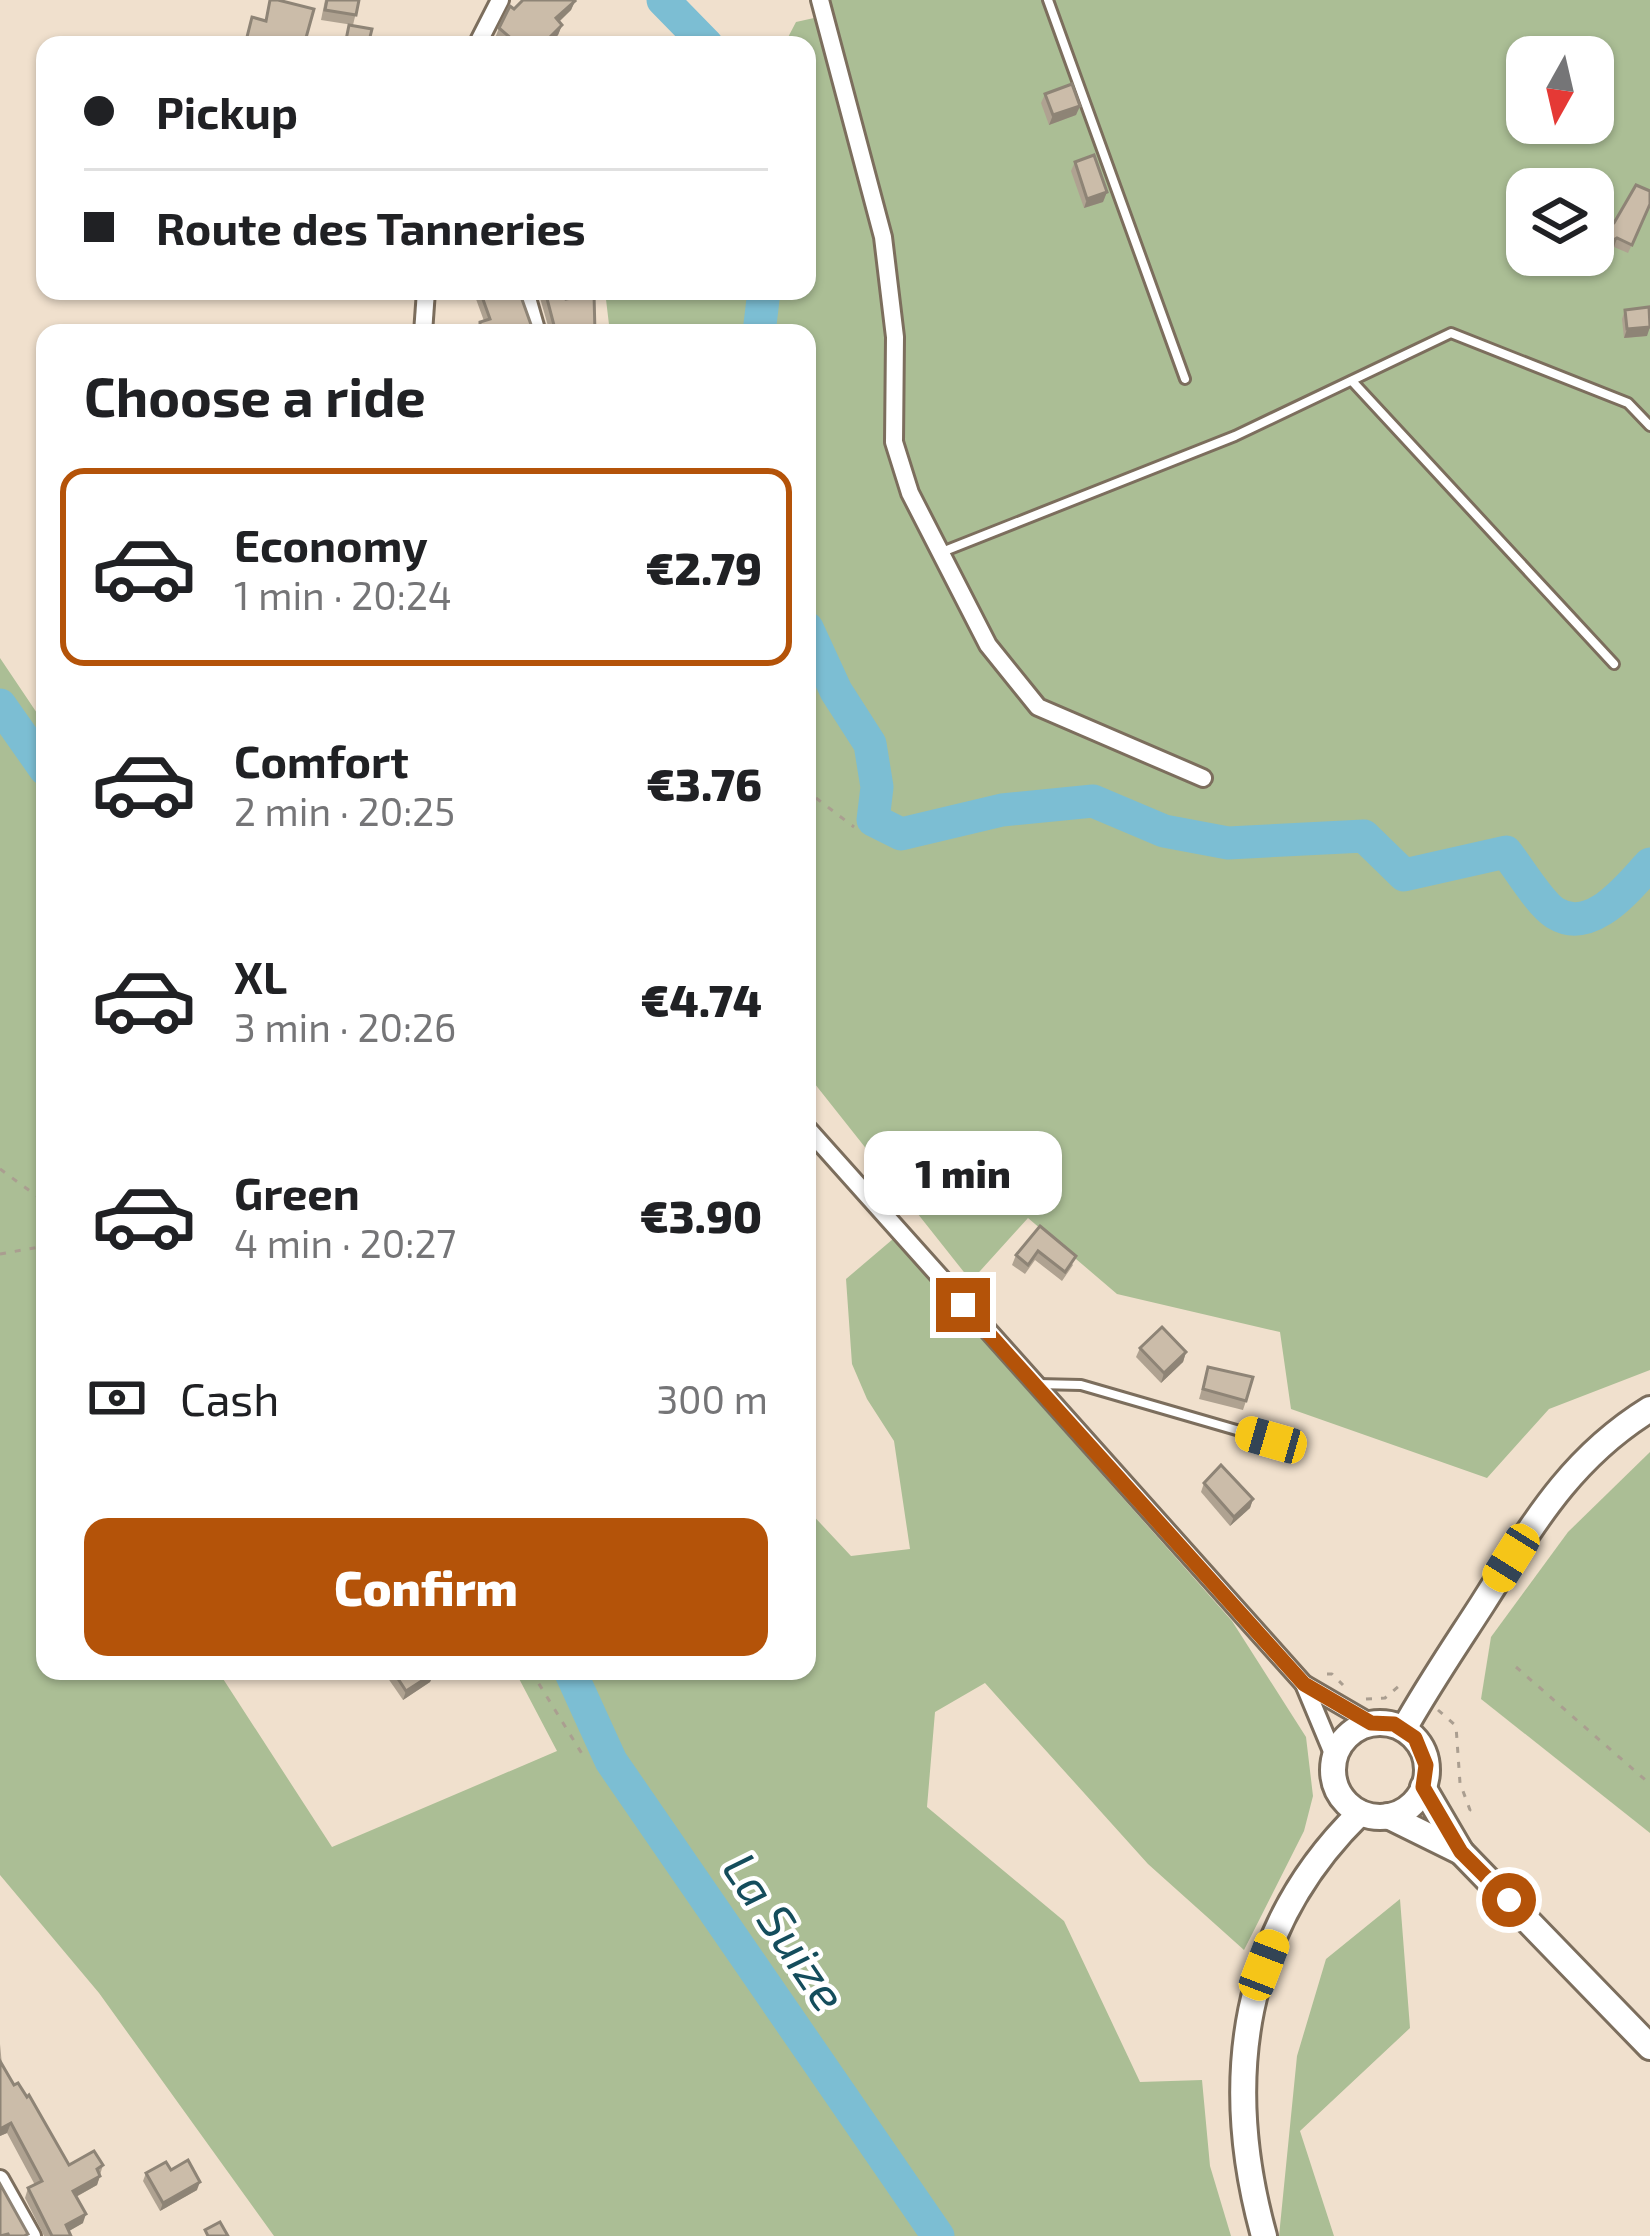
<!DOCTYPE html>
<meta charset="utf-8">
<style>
body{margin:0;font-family:"Exo 2",sans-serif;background:#f6f6f6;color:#202124;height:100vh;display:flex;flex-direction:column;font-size:45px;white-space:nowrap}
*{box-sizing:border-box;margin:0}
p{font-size:39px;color:#757577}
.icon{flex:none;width:66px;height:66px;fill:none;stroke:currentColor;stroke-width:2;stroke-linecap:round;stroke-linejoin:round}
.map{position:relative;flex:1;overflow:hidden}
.sheet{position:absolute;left:36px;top:324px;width:780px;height:1356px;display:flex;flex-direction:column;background:#fff;border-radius:24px;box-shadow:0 3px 9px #0004}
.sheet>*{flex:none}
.banner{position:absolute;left:36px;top:36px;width:780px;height:264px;border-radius:24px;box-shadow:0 3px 9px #0004;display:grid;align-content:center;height:264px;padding:0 48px;background:#fff}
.needle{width:78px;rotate:188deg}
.buttons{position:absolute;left:1506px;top:36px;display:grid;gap:24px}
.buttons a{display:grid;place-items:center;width:108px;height:108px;border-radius:24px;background:#fff;box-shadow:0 3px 9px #0004;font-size:60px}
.end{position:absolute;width:54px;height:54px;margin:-27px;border:15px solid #b45309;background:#fff;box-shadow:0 0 0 6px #fff}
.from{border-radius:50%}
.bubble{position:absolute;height:84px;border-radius:24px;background:#fff;box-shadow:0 3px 9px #0004;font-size:39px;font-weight:800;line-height:84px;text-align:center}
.car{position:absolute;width:36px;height:72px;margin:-36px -18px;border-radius:15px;box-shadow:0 0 9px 3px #0007;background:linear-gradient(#f5c518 24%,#345 0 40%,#f5c518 0 76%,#345 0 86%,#f5c518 0)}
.banner b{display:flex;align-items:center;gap:42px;height:114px;font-size:45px}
.banner b+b{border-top:3px solid #e0e0e0}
.banner i{width:30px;height:30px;background:#202124}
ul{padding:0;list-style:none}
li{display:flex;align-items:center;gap:36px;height:198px;margin:0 24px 18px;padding:0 24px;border:6px solid transparent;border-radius:24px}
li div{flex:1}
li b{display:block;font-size:45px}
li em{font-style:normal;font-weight:800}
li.on{border-color:#b45309}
li>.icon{width:108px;height:108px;stroke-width:1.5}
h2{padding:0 48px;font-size:54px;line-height:144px}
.pay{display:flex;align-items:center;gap:30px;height:132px;padding:0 48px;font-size:45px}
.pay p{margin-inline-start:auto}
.action{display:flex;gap:24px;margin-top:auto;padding:24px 48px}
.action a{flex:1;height:138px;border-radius:24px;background:#b45309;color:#fff;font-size:48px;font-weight:800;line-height:138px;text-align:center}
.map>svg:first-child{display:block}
.green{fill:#abbe95;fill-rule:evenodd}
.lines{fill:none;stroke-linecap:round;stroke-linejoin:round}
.river{stroke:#7cbed3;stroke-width:33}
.service-casing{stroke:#7c6e5d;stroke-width:14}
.minor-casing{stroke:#7c6e5d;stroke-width:22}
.primary-casing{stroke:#7c6e5d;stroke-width:30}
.path{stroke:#aa9e90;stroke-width:3;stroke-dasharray:6 9;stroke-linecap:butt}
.service{stroke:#fff;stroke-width:8}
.minor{stroke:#fff;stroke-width:16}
.primary{stroke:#fff;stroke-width:24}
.wall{fill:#afa291}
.shaded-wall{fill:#8e8476}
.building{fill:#cbbca9;stroke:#8e8476;stroke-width:3}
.route{stroke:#b45309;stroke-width:15}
.labels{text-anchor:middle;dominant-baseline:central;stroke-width:9;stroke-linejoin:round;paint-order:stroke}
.water-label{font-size:48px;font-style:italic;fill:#144d5c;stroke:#fff}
</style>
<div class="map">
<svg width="1650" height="2236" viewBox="0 0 1650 2236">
<rect width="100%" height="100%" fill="#f0e0cd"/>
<g class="green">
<path d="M828,0H1650V1370L1549,1409L1487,1478L1291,1409L1280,1332L1117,1294L1028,1218L971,1281L807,1074V333H610L605,291H807V45H784L796,22L832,14ZM1527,57H1593V123H1527ZM1527,189H1593V255H1527Z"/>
<path d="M0,658L45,725V1671H218L332,1847L557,1751L515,1671H807V1509L851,1556L910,1549L894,1441L867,1399L852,1364L846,1279L893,1239L1232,1621L1306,1737L1313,1796L1304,1831L1244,1950L1148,1864L985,1683L935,1712L927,1807L1064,1921L1140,2082L1202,2080L1210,2166L1231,2236H274L99,1993L0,1875Z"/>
<path d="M1650,1452V1833L1481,1699L1491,1637L1568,1532Z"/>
<path d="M1400,1899L1410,2028L1300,2131L1334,2236H1279L1297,2056L1326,1959Z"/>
</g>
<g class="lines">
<g class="river">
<path d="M663,0L707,45"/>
<path d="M759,333L764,291"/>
<path d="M807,628L836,691L870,744L877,787L873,820L901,834L1002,810L1093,801L1164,831L1228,843L1364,836L1404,875L1506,852C1518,867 1540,904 1555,913C1592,936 1629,886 1650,864"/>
<path d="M0,705L45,769"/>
<path d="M570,1671L611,1761L938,2236"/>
</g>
<defs>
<g id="service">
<path d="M1048,0L1185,379"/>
<path d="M1352,381L1614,664"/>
<path d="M942,552L1235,436L1451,333L1628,403L1650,426"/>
<path d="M1037,1384L1081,1385L1271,1440"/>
</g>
<g id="minor">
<path d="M820,0L883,237L895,337L894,442L910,493L988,645L1038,707L1203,778"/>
<path d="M477,45L500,0"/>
<path d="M525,291L537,333"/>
<path d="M423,333L426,291"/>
<path d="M807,1128L1304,1684L1371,1723"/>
<path d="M1304,1684L1334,1756"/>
<path d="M0,2179L32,2236"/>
</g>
<g id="primary">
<circle cx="1380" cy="1770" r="47"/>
<path d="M1404,1729C1428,1686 1456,1645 1483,1603C1532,1526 1569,1459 1650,1409"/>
<path d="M1423,1787L1461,1852L1650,2047"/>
<path d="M1388,1816L1461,1852"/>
<path d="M1264,2236C1221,2081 1241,1929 1360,1813"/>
</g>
</defs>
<use href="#service" class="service-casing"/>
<use href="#minor" class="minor-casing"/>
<use href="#primary" class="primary-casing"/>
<g class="path">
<path d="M807,786L816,798L854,827"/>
<path d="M0,1169L45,1202"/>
<path d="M0,1254L45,1246"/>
<path d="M1516,1667L1650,1784"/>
<path d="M531,1671L584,1757"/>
<path d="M1327,1674H1332L1343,1685"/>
<path d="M1366,1699L1385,1698L1399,1686L1405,1689"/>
<path d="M1438,1710L1456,1726L1460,1783L1470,1810L1466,1814"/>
</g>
<use href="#service" class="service"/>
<use href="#minor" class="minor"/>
<use href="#primary" class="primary"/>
</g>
<g class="wall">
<path d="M325,0H359L353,25L321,20Z"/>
<path d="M575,1L571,10L559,22L562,25L558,35L548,45H504L495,38L499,28L514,9Z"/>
<path d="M1045,94L1080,106L1076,115L1049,125L1041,103Z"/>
<path d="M1075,162L1107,192L1103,202L1084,208L1071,171Z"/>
<path d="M1650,206L1628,253L1614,247L1605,252L1596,248V239L1593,238V227L1614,223Z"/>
<path d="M473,291H519L534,333H476L480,322L484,321Z"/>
<path d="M538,291H564L566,299L595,333H550Z"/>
<path d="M1625,310L1647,336L1624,338L1622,319Z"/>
<path d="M45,1166V1199L38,1176L42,1167Z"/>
<path d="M1040,1226L1073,1265L1062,1281L1035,1260L1025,1274L1012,1265L1016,1255Z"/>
<path d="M1140,1348L1186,1352L1183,1362L1161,1383L1136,1357Z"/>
<path d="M1208,1367L1246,1401L1243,1410L1199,1399Z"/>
<path d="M1204,1483L1253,1499L1250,1508L1230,1526L1201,1492Z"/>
<path d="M383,1671H433L434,1673L430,1682L403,1700Z"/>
<path d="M0,2044L2,2065L69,2165H103L97,2185L76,2197L83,2223L69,2231L71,2236H44L25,2198L28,2188L35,2185L7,2133L0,2136Z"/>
<path d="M171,2170L197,2190L160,2211L143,2181L146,2173Z"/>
</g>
<g class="shaded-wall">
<path d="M575,1L571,10L552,28L556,18Z"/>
<path d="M562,25L558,35L548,45H542Z"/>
<path d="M1080,106L1076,115L1049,125L1053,115Z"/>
<path d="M1107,192L1103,202L1084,208L1087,199Z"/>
<path d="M1617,238L1614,247L1605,252L1608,243Z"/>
<path d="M1650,327L1647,336L1624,338L1627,329Z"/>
<path d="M1186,1352L1183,1362L1161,1383L1164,1373Z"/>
<path d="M1253,1499L1250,1508L1230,1526L1234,1517Z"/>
<path d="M434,1673L430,1682L403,1700L406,1691Z"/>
<path d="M11,2123L7,2133L0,2136V2129Z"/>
<path d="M100,2176L97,2185L70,2200L73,2191Z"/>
<path d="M200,2182L197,2190L160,2211L163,2203Z"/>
<path d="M86,2214L83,2223L62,2235L66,2225Z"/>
</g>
<g class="building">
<path d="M270,0H278L314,9L304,45H245L252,17L266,21Z"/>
<path d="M327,0H359L356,15L325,10Z"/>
<path d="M523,0H574L575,1L556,18L562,25L542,45H519L499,28L510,6L514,9Z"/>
<path d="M349,25L372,29L368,45H345Z"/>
<path d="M433,39L464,45H431Z"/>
<path d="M1072,84L1080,106L1053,115L1045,94Z"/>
<path d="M1094,155L1107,192L1087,199L1075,162Z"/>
<path d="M1636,185L1650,191V204L1632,245L1617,238L1608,243L1599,239V230L1593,227L1614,223Z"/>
<path d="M480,291H519L534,333H480V322L490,319Z"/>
<path d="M545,291H564L566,299L594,294L595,333H556Z"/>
<path d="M1649,307L1650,327L1627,329L1625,310Z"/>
<path d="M1040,1226L1076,1256L1065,1272L1038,1251L1028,1265L1016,1255Z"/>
<path d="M1162,1327L1186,1352L1164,1373L1140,1348Z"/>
<path d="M1208,1367L1253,1377L1246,1401L1203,1389Z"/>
<path d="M1221,1465L1253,1499L1234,1517L1204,1483Z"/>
<path d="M393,1671H433L434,1673L406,1691Z"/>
<path d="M0,2061L14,2085L18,2083L27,2097L29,2095L69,2165L94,2151L103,2165L97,2169L100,2176L73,2191L86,2214L66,2225L71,2236H52L28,2188L42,2181L11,2123L0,2129Z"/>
<path d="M188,2160L200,2182L163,2203L146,2173L166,2162L171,2170Z"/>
<path d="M0,2184L28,2234L24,2236H9L8,2234L0,2236Z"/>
<path d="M220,2222L228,2236H208L205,2230Z"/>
</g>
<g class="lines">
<path class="route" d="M963,1305L1304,1684L1371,1723L1394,1724L1415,1738L1426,1765L1423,1787L1461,1852L1509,1900"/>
</g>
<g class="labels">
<g class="water-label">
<text transform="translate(786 1931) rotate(56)">La Suize</text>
</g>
</g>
</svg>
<div class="buttons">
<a><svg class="needle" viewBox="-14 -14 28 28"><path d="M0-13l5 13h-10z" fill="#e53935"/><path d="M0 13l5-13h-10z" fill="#757577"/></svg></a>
<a><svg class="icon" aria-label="layers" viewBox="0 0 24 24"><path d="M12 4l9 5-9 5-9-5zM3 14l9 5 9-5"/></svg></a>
</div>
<i class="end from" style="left:1509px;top:1900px"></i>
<i class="end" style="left:963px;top:1305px"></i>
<div class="bubble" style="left:864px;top:1131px;width:198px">1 min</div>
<i class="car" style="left:1271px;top:1440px;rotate:286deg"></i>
<i class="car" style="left:1511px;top:1558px;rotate:212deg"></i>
<i class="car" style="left:1264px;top:1965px;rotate:21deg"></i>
<div class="banner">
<b><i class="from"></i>Pickup</b>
<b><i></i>Route des Tanneries</b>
</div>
<section class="sheet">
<h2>Choose a ride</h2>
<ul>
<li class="on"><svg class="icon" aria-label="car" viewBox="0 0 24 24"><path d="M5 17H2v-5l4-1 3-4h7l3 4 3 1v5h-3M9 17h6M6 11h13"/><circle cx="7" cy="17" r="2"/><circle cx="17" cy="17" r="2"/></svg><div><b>Economy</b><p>1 min · 20:24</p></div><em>€2.79</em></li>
<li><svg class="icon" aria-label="car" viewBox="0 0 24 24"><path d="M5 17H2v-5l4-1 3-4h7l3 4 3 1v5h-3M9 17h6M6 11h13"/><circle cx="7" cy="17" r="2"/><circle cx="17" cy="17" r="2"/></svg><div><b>Comfort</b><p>2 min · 20:25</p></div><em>€3.76</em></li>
<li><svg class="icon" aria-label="car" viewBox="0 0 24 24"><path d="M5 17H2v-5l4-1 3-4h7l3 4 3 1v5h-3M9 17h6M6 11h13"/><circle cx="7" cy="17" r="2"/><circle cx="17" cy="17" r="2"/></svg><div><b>XL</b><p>3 min · 20:26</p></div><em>€4.74</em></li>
<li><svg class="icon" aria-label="car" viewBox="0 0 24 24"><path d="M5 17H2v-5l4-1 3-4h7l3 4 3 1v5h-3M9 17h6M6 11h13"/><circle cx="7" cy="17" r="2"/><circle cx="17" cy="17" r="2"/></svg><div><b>Green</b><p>4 min · 20:27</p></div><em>€3.90</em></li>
</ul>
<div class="pay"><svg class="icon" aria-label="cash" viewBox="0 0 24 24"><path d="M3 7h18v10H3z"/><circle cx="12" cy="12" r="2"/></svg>Cash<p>300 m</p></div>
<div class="action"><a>Confirm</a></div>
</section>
</div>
